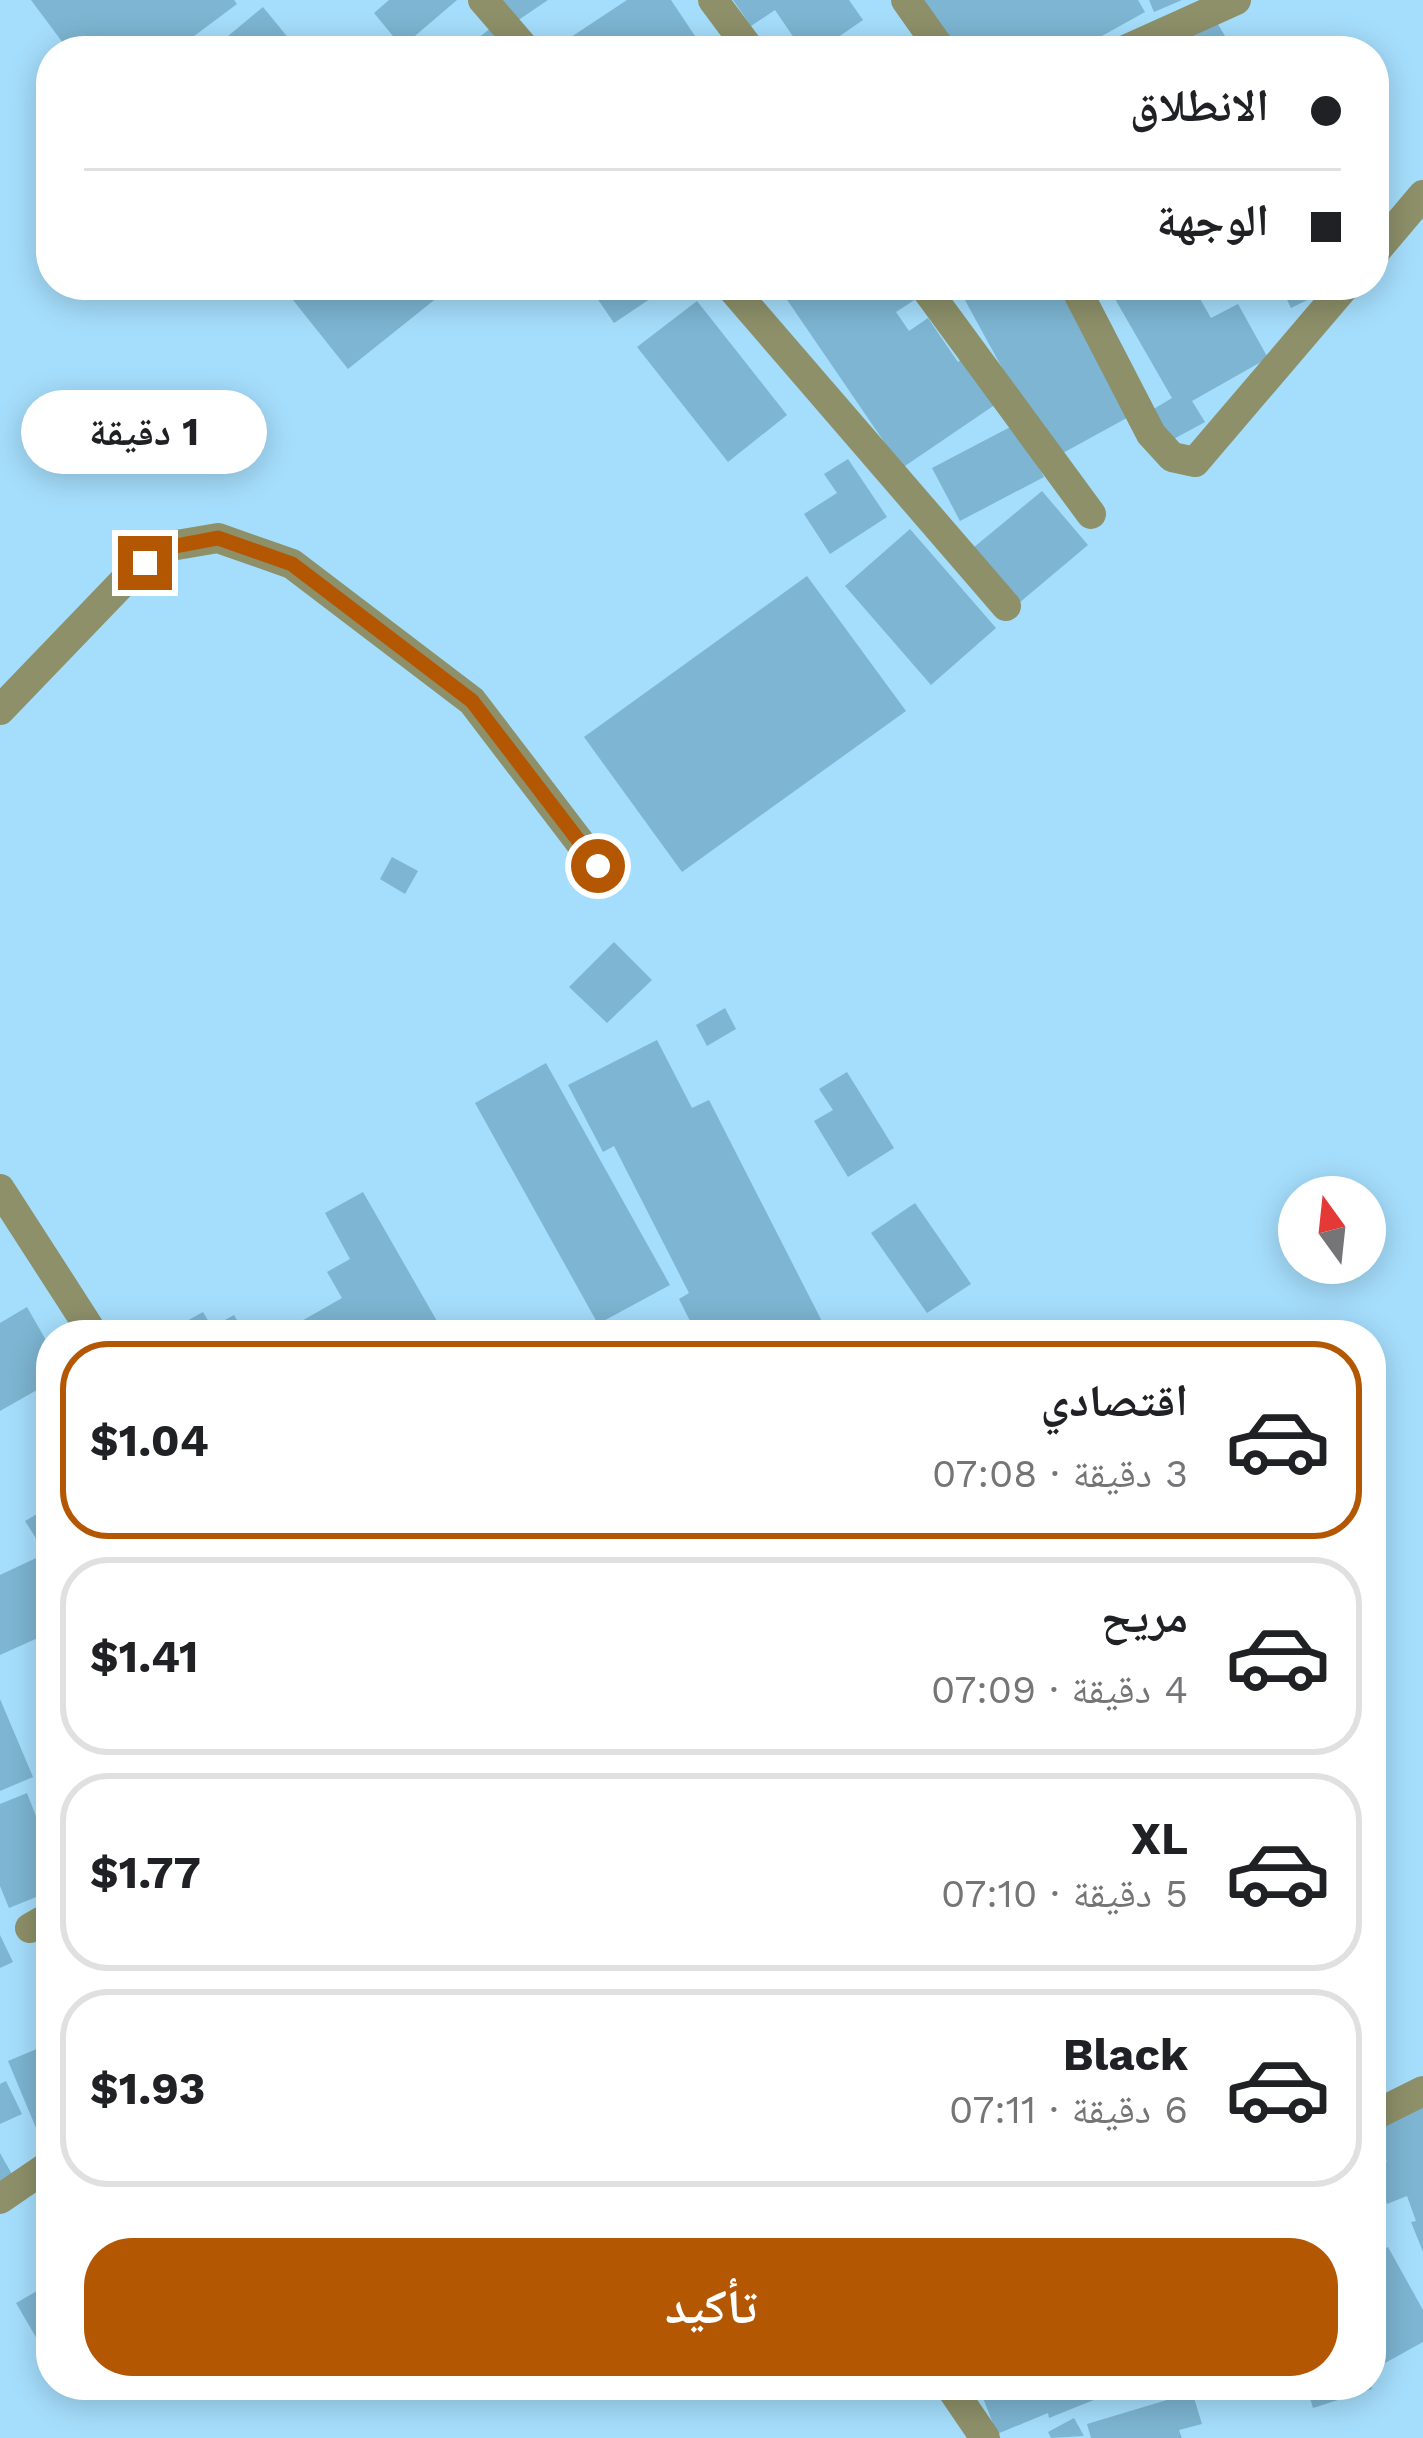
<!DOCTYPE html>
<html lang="ar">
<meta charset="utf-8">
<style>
body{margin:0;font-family:"Work Sans","Noto Naskh Arabic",sans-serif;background:#f6f6f6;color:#202124;direction:rtl;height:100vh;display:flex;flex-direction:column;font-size:45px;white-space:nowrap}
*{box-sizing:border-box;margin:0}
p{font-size:39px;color:#757577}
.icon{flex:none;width:66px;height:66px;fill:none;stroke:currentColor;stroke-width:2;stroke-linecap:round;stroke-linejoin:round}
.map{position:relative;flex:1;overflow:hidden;direction:ltr}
.drawer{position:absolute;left:36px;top:1320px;width:1350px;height:1080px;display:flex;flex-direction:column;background:#fff;border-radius:48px;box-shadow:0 6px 30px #0003;direction:rtl}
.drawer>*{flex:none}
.guide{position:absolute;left:36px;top:36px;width:1353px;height:264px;border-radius:48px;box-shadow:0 6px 30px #0003;direction:rtl;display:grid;align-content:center;height:264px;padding:0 48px;background:#fff}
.needle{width:78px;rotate:345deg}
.tools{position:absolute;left:1278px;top:1176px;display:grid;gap:24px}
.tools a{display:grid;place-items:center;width:108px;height:108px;border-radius:50%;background:#fff;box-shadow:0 6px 30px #0003;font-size:60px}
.end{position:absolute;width:54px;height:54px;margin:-27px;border:15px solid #b45703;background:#fff;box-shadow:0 0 0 6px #fff}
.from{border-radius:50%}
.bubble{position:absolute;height:84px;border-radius:42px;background:#fff;box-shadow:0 6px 30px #0003;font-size:39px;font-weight:700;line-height:84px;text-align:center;direction:rtl}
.guide b{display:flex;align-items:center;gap:42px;height:114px;font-size:45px}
.guide b+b{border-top:3px solid #e0e0e0}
.guide i{width:30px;height:30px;background:#202124}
ul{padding:21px 0 0;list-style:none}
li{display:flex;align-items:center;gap:36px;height:198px;margin:0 24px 18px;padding:0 24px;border:6px solid #e0e0e0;border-radius:48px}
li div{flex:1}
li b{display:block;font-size:45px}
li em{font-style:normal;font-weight:700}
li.on{border-color:#b45703}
li>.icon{width:108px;height:108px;stroke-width:1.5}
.cta{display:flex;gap:24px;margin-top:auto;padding:24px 48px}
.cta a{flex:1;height:138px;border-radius:48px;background:#b45703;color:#fff;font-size:48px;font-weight:700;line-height:138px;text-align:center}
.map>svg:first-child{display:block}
.building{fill:#7db5d2}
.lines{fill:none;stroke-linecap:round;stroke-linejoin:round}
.minor{stroke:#8d9069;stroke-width:30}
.route{stroke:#b45703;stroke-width:15}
</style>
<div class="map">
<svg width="1423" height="2438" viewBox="0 0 1423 2438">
<rect width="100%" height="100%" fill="#a5defc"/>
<g class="building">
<path d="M31,0H234L237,4L174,51H69Z"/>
<path d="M389,0H457L402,47L374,13Z"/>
<path d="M498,0H548L514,23Z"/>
<path d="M627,0H671L705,51H568L562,43Z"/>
<path d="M733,0H849L863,20L818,51H803L775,10L751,26Z"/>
<path d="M924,0H1138L1145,12L1075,51H953Z"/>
<path d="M1149,0H1182L1154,12Z"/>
<path d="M263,7L299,51H210Z"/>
<path d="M1216,21L1234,51H1166Z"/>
<path d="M492,27L511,51H462Z"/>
<path d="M281,285H453L348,369Z"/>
<path d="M588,285H671L614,323Z"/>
<path d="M777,285H906L916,299L896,312L909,331L928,318L958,362L970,353L1002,400L902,468Z"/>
<path d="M972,285H1064L1134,414L1052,459L960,291Z"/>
<path d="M1107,285H1192L1211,318L1238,304L1268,358L1192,401L1205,422L1170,441L1152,410L1172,398Z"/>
<path d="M1280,285H1338L1291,308Z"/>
<path d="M697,301L787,415L728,462L637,347Z"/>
<path d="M1016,424L1044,477L960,521L932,468Z"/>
<path d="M848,459L887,517L830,554L804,514L837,493L824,474Z"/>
<path d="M1042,491L1088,545L1019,603L973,548Z"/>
<path d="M910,529L996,628L931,685L845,586Z"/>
<path d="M807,576L906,711L682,872L584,737Z"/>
<path d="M392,857L418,871L405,894L380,879Z"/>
<path d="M614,942L652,980L607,1023L569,987Z"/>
<path d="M725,1008L736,1029L707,1046L696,1025Z"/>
<path d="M657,1040L692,1108L709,1100L829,1335H697L679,1299L689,1293L614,1146L603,1152L568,1085Z"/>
<path d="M546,1063L670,1285L598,1324L475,1103Z"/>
<path d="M847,1072L894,1148L848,1177L814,1121L833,1110L819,1089Z"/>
<path d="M363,1192L445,1335H277L342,1298L327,1272L350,1259L325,1213Z"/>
<path d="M915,1203L971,1284L927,1313L871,1233Z"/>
<path d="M27,1307L51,1349V1382L0,1411V1323Z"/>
<path d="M203,1312L212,1327L234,1315L246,1335H169L167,1332Z"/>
<path d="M51,1506V1536L39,1543L25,1521Z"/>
<path d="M51,1551V1632L0,1655V1575Z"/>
<path d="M0,1699L33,1777L0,1791Z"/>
<path d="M51,1775V1807L38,1782Z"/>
<path d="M27,1793L51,1855V1891L9,1908L0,1886V1804Z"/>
<path d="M0,1935L13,1962L0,1968Z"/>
<path d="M51,2043V2129L39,2135L8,2061Z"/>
<path d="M6,2081L22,2114L0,2124V2084Z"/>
<path d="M1423,2105V2252L1411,2222L1416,2221L1407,2196L1387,2204L1374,2167L1387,2162L1372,2124Z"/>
<path d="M0,2153L13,2176L0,2184Z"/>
<path d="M1371,2218L1382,2240L1371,2245Z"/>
<path d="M1388,2247L1423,2310V2342L1385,2363L1371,2338V2256Z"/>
<path d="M51,2283V2363L16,2303Z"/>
<path d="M978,2385H1114L1116,2391L1049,2418L1048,2413L997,2434Z"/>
<path d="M1163,2385H1190L1202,2424L1179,2430L1182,2438H1091L1087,2424L1167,2400Z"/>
<path d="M1306,2385H1371L1372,2389L1313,2408Z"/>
<path d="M1074,2418L1084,2436L1051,2438L1048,2432Z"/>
</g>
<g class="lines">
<g class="minor">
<path d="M483,0L527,51"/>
<path d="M713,0L751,51"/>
<path d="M906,0L942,51"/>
<path d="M1123,51L1236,0"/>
<path d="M1374,253L1423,195"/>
<path d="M729,285L1006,606"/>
<path d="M923,285L1091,514"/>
<path d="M1074,285L1151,434L1172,457L1195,462L1346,285"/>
<path d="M0,710L126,579L165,547L218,538L292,564L472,701L598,866"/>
<path d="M0,1189L94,1335"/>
<path d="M30,1928L51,1916"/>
<path d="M1371,2117L1423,2091"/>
<path d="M0,2199L51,2164"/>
<path d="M949,2385L985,2438"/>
</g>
</g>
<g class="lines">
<path class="route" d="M145,563L165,548L218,538L292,564L472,701L598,866"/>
</g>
</svg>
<div class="tools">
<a><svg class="needle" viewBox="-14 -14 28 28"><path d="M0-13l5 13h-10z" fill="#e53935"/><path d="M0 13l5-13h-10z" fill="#757577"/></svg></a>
</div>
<i class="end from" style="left:598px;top:866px"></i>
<i class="end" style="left:145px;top:563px"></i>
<div class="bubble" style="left:21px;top:390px;width:246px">1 دقيقة</div>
<div class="guide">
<b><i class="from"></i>الانطلاق</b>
<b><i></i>الوجهة</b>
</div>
<section class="drawer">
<ul>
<li class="on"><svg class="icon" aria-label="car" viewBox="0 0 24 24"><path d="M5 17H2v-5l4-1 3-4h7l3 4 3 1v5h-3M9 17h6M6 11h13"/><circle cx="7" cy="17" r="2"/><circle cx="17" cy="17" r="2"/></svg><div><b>اقتصادي</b><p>3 دقيقة · 07:08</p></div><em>$1.04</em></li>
<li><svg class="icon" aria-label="car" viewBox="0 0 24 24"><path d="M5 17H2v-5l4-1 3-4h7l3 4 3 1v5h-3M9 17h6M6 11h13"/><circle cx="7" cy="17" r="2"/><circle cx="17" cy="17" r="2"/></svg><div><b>مريح</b><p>4 دقيقة · 07:09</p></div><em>$1.41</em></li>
<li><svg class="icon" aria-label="car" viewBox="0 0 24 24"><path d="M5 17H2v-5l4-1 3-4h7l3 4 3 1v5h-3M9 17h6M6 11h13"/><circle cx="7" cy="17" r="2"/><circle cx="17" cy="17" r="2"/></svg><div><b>XL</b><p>5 دقيقة · 07:10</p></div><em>$1.77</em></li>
<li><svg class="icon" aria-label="car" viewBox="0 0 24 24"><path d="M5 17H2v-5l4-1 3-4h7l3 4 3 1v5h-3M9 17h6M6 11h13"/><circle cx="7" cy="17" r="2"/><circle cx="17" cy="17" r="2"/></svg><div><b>Black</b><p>6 دقيقة · 07:11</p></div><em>$1.93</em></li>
</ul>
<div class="cta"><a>تأكيد</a></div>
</section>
</div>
